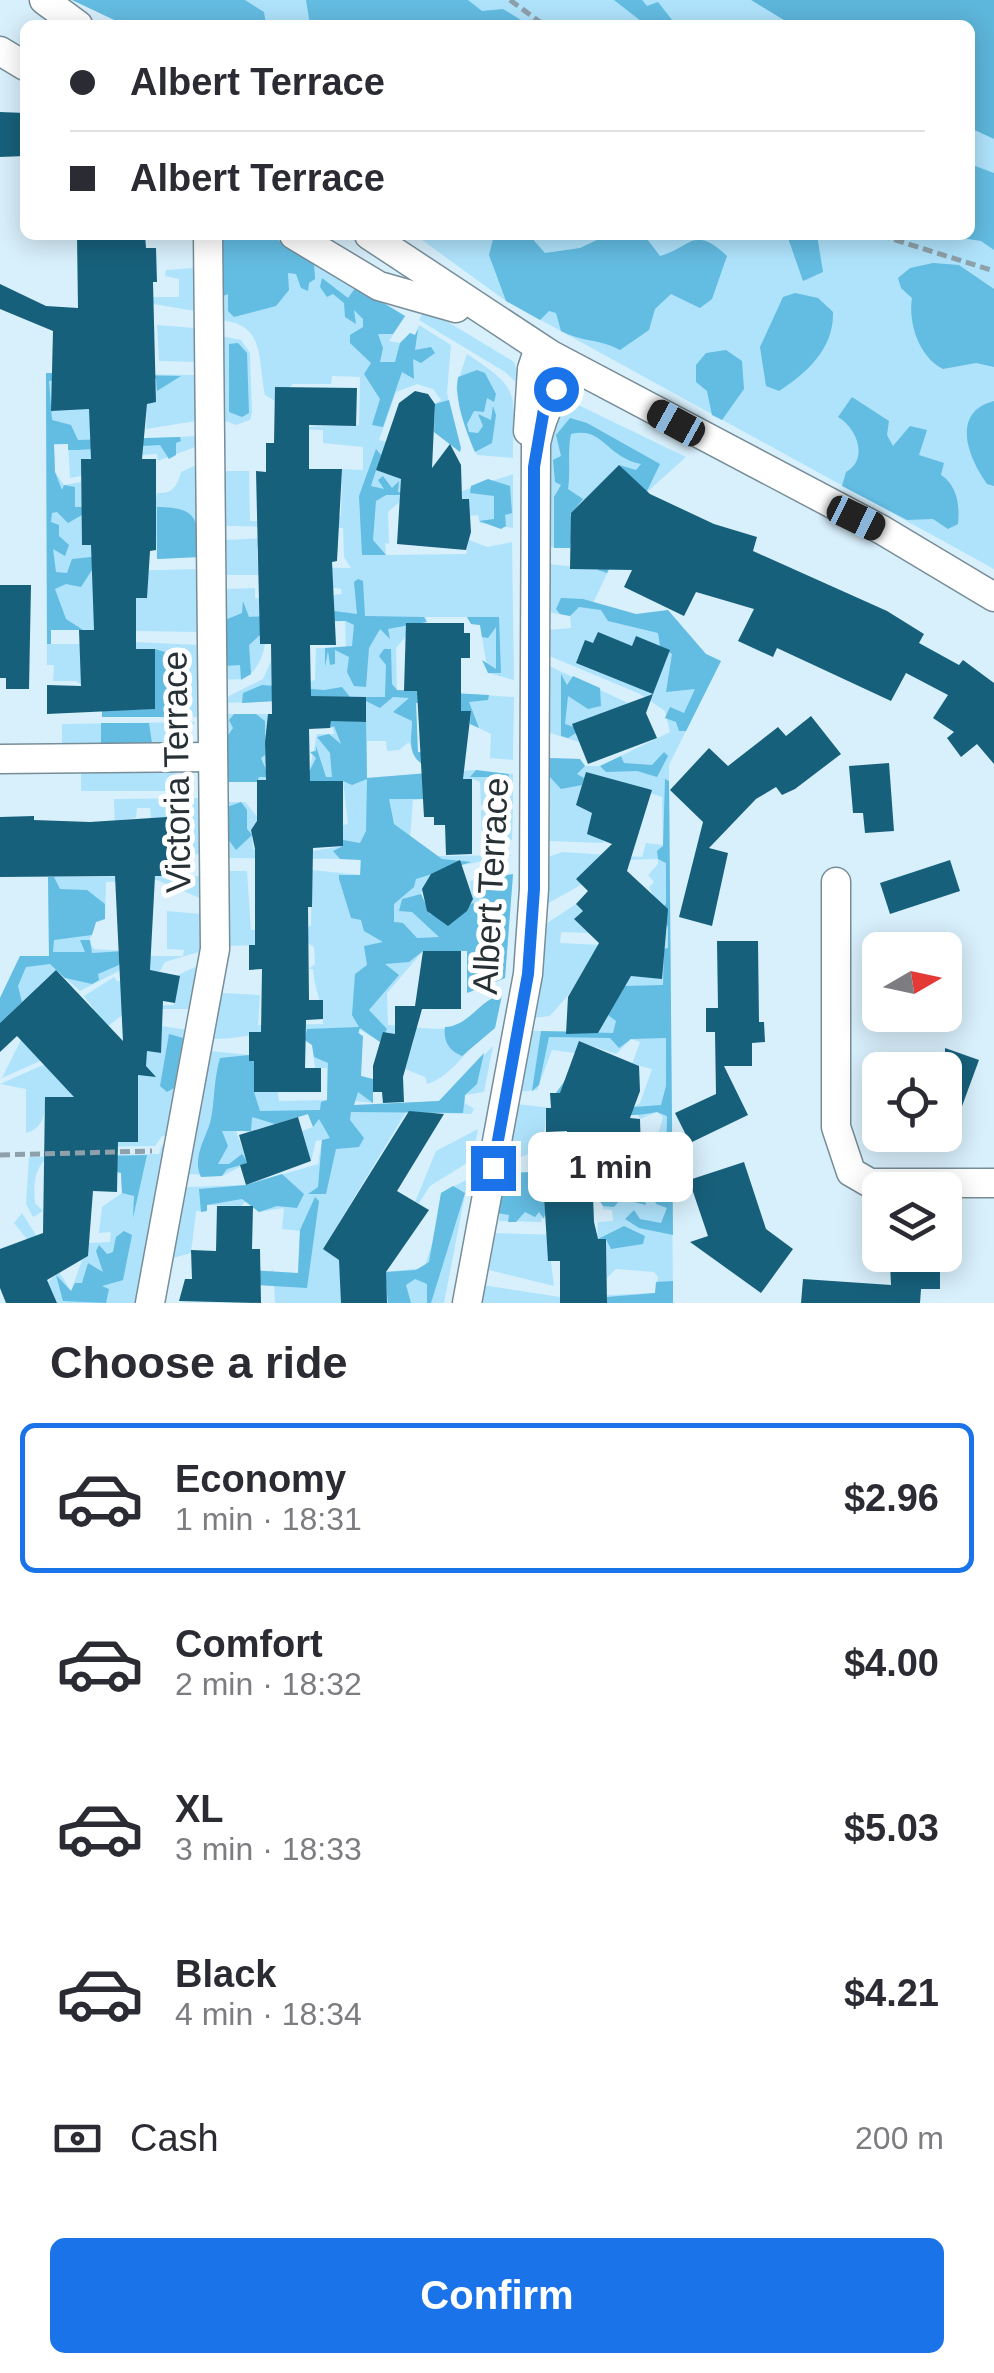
<!DOCTYPE html>
<meta charset="utf-8">
<style>
body{margin:0;font-family:Helvetica,sans-serif;background:#f7f7f7;color:#2b2b33;height:100vh;display:flex;flex-direction:column;font-size:38px;white-space:nowrap}
*{box-sizing:border-box;margin:0}
p{font-size:32px;color:#7c7c81}
.icon{flex:none;width:55px;height:55px;fill:none;stroke:currentColor;stroke-width:2;stroke-linecap:round;stroke-linejoin:round}
.map{position:relative;height:1303px;overflow:hidden}
.panel{display:flex;flex-direction:column;background:#fff;flex:1}
.panel>*{flex:none}
.guide{position:absolute;left:20px;top:20px;width:955px;height:220px;border-radius:15px;box-shadow:0 5px 25px #0003;display:grid;align-content:center;height:220px;padding:0 50px;background:#fff}
.needle{width:65px;rotate:81deg}
.tools{position:absolute;left:862px;top:932px;display:grid;gap:20px}
.tools a{display:grid;place-items:center;width:100px;height:100px;border-radius:15px;background:#fff;box-shadow:0 5px 25px #0003;font-size:50px}
.end{position:absolute;width:45px;height:45px;margin:-22px;border:12px solid #1a73e8;background:#fff;box-shadow:0 0 0 5px #fff}
.from{border-radius:50%}
.bubble{position:absolute;height:70px;border-radius:15px;background:#fff;box-shadow:0 5px 25px #0003;font-size:32px;font-weight:800;line-height:70px;text-align:center}
.car{position:absolute;width:30px;height:60px;margin:-30px -15px;border-radius:12px;box-shadow:0 0 8px 2px #0007;background:linear-gradient(#222 24%,#8ab4d8 0 40%,#222 0 76%,#8ab4d8 0 86%,#222 0)}
.guide b{display:flex;align-items:center;gap:35px;height:95px;font-size:38px}
.guide b+b{border-top:2px solid #e1e1e2}
.guide i{width:25px;height:25px;background:#2b2b33}
ul{padding:0;list-style:none}
li{display:flex;align-items:center;gap:30px;height:150px;margin:0 20px 15px;padding:0 30px;border:5px solid transparent;border-radius:15px}
li div{flex:1}
li b{display:block;font-size:38px}
li em{font-style:normal;font-weight:800}
li.selected{border-color:#1a73e8}
li>.icon{width:90px;height:90px;stroke-width:1.5}
h2{padding:0 50px;font-size:45px;line-height:120px}
.pay{display:flex;align-items:center;gap:25px;height:110px;padding:0 50px;font-size:38px}
.pay p{margin-inline-start:auto}
.cta{display:flex;gap:20px;margin-top:auto;padding:20px 50px}
.cta a{flex:1;height:115px;border-radius:15px;background:#1a73e8;color:#fff;font-size:40px;font-weight:800;line-height:115px;text-align:center}
.map>svg:first-child{display:block}
.green{fill:#afe3fc}
.forest{fill:#63bce2}
.water{fill:#5db6db}
.building{fill:#17607b}
.lines{fill:none;stroke-linecap:round;stroke-linejoin:round}
.minor-casing{stroke:#778d98;stroke-width:31}
.path{stroke:#8ea0a9;stroke-width:5;stroke-dasharray:10 5;stroke-linecap:butt}
.minor{stroke:#fff;stroke-width:28}
.route{stroke:#1a73e8;stroke-width:12}
.labels{text-anchor:middle;dominant-baseline:central;stroke-width:10;stroke-linejoin:round;paint-order:stroke}
.street-label{font-size:35px;fill:#273135;stroke:#fff}
</style>
<div class="map">
<svg width="994" height="1303" viewBox="0 0 994 1303">
<rect width="100%" height="100%" fill="#d8f0fc"/>
<g class="green">
<path d="M72,0H751L792,25H125Z"/>
<path d="M970,128L994,139V569L506,301L415,235H970Z"/>
<path d="M223,235H270L388,305L405,316L389,341L400,343L410,333L415,335L419,325L451,345L447,393L460,452L434,432L435,404L441,400L433,389L417,384L396,392L379,440L386,442L377,470L422,487L462,491L513,474V528L480,523L478,515L470,516L468,499L405,497L388,512L389,544L385,543L386,555L466,554L469,540L487,547L512,542L514,680L488,673L480,625L471,624L467,617H425L427,622L407,623L406,636L396,648L397,690L514,697L513,760L490,758L491,734L470,724L471,711L437,702L416,703L417,761L409,742L399,750L387,751L386,741H367V778L473,770L513,774V804L481,805L480,782L473,779H423V799L413,800L410,838L437,856L513,855L434,871L421,894L430,914L452,920L472,903L470,881L513,874L505,978L467,993L468,951H423L387,993L388,1025C408,1025 435,1032 455,1027C474,1022 481,998 502,995L495,1028C469,1042 455,1076 427,1084L425,1077L405,1069L414,1039L383,1032L380,1042L359,1029C363,1043 356,1060 361,1076L373,1079V1103L354,1101V1106L439,1101L493,1046L484,1092L465,1095V1103L474,1109L471,1114L406,1112L323,1249L385,1272L424,1268L440,1220L441,1193L468,1179L444,1303H275L274,1285H256L273,1269V1273H298L300,1231L282,1229L284,1208L259,1212L247,1200L241,1206L207,1205V1211H196L191,1253L173,1258L186,1187L246,1185L318,1164L322,1140L316,1141L311,1161L302,1131L313,1127L308,1114L248,1132L235,1129L248,1163L222,1176L188,1174L211,1051L249,1055V1061H254V1092H278L279,1101L327,1100V1068H315L312,1045C278,1022 247,1040 213,1039L222,993L260,995L258,1025L323,1024C323,1003 314,989 313,969H308L315,964L314,947L308,943L229,946V871H247L251,930H305L311,925L312,870L361,875L360,859L228,858L227,802H245L259,819L252,834L253,849L312,851L343,846V825L348,824L343,781H316V786L287,779L226,782V714H268L266,770L309,772L317,734H334L331,720L366,721L365,697L226,703L229,696L263,679L271,661L272,693L315,680L316,648H346L345,621L261,623L260,643L265,644C261,666 250,683 226,679L224,589L255,588V598L334,610V595L342,594L341,589L259,575H224V540L265,538V547H257L258,567L351,568L344,557L343,528L226,526L223,471H249L250,521H272V516H341L342,469L363,470V447L323,443V430L275,428L359,425L360,377L332,376L331,384H293L275,401L265,395C257,360 267,325 221,320Z"/>
<path d="M195,268V311L153,304L146,297H179V279L165,276L166,270Z"/>
<path d="M425,308L514,362L522,388L505,372L419,320Z"/>
<path d="M157,325L195,328L196,362L159,361Z"/>
<path d="M221,336L241,340L250,353L252,413L250,420L236,425L223,420Z"/>
<path d="M467,354C524,391 513,393 513,458L477,455L472,446L456,388Z"/>
<path d="M46,373L196,375V421L146,429L147,403L156,402V379L85,376L125,440L195,436V447L158,461L157,454L82,459L81,476L70,478L68,444L54,445L55,472L64,485L81,482L82,501L156,499L157,493C173,494 177,486 181,472L196,465L199,557L157,559L155,510L82,511V545L118,544L121,571L198,569L199,632L136,631V598H147V576L94,630H50L51,644H80L85,687L76,681H53L54,665H47Z"/>
<path d="M572,402L686,457L646,493L593,603L721,661L669,765L673,1303H478L483,1285L560,1297L655,1293L658,1277L654,1272L616,1269L607,1278L606,1239H548L554,1286L485,1269L493,1233L597,1236L598,1222L613,1221L612,1210L603,1209V1202L594,1195L593,1178L544,1179V1199L548,1200L541,1222L499,1221L503,1173L629,1170L657,1138L663,1117L657,1112L640,1119L634,1107L640,1103L652,1069L632,1064L640,1042L631,1039L616,1054L580,1042L575,1053L552,1050L537,1090L519,1092L532,1031H566L592,956L570,993L550,1016L533,1018L547,923L576,904L583,911L574,919L589,933L561,932L560,943L602,945L653,895L649,887L654,882L648,875L658,864V859L625,860L547,904L548,857L562,852L642,857L646,843L663,845L662,797L586,772L577,805L592,813L604,843L548,841V758L580,759L585,766H600L670,732L665,711L640,694L547,655V630L571,628L570,616L547,612L548,564L598,569L571,540L570,548L548,547C548,513 535,413 572,402Z"/>
<path d="M113,641L199,645L197,717H102V710L155,709V649H118Z"/>
<path d="M547,665L628,703L579,742L547,732Z"/>
<path d="M195,722C177,755 97,744 62,744V724Z"/>
<path d="M168,769L189,780L195,791H81V770Z"/>
<path d="M198,798L202,854L180,855L176,835L168,834L151,818L150,808H137L136,818L122,820V866L116,868L114,799Z"/>
<path d="M513,809L512,840L481,830V810Z"/>
<path d="M201,876L202,899L157,880L106,882L105,919L96,922L89,942L94,949L124,951V956H183L184,950L167,949V911L202,914V951L165,962L160,971L154,972L135,1006L174,1005L180,977L176,976L195,967L198,971L191,1009H130L56,1067L144,1075L147,1051L160,1053L154,1025L189,1030L168,1136H162L155,1146L83,1147L75,1097H46C45,1113 44,1128 26,1133V1089L0,1084L52,1061L93,1008L84,996L114,977L117,981L135,982L120,962L119,971L80,991L56,970L0,1023V998L20,956H49L48,877Z"/>
<path d="M21,1040L58,1053L2,1078Z"/>
<path d="M517,1104L551,1108H546C546,1138 541,1157 507,1159Z"/>
<path d="M478,1129L472,1160L430,1186L419,1203L415,1202L436,1151Z"/>
<path d="M162,1145L167,1146L137,1303H57L48,1282L56,1275L14,1223L22,1213L71,1291L82,1260L88,1256L89,1243L110,1242L111,1232L99,1233L102,1207L122,1193L121,1173L96,1174L44,1161C33,1173 34,1188 35,1203L43,1211L33,1217L26,1204L29,1157L159,1154Z"/>
</g>
<g class="forest">
<path d="M72,0H245L264,12L266,25H177L168,21L164,25H125Z"/>
<path d="M306,0H468L482,11L503,9L529,25H310Z"/>
<path d="M614,0H642L647,6L658,2L676,25H646Z"/>
<path d="M970,164L994,173V250L981,241L942,235H970Z"/>
<path d="M223,235H270L314,262L315,279L309,283L308,291L301,288L296,274L288,273L289,290L276,306L234,317L228,311V294L221,297Z"/>
<path d="M494,235H529L545,253L580,248L597,240L596,235H644L660,256C691,248 693,224 727,256L712,299L700,308L671,294L655,309L649,330L620,350C601,339 581,342 561,331L556,313L549,311L540,320L506,301L489,255Z"/>
<path d="M787,235H817L823,272L803,281Z"/>
<path d="M933,263L959,265L994,289V367L976,363L943,369C919,357 908,323 912,298L901,288L898,278L910,268Z"/>
<path d="M322,278L348,298L356,287L405,316L393,334H378L383,348L380,362H395L400,343L410,333L415,335L418,329L415,350L431,347L435,353L421,363L413,359L414,379L402,372L383,427L372,425L380,399L364,374L371,363L350,343V335L363,327V319L354,310L356,324L345,317L344,303L333,294L327,297L320,287Z"/>
<path d="M795,293L818,298L833,312C834,348 808,372 779,391L766,386L760,347L783,297Z"/>
<path d="M238,343L247,353L249,413L242,417L229,412V344Z"/>
<path d="M726,350L742,361L744,389L722,420L712,415L707,391L696,382V365L706,353Z"/>
<path d="M477,370L485,373L496,394L494,402L487,398L484,412L474,411L467,424L469,432L478,433L483,426L478,414L491,420L493,406L496,415L492,443L475,452C466,430 454,401 458,377Z"/>
<path d="M46,373L181,376L157,391L156,379L85,376L49,381L52,420L71,425L78,440L180,437L181,441L176,443V455L169,459L160,445L77,450H68V444H54L55,472L62,490L64,485L75,487V507H96L68,523L57,512L52,513L51,522L59,525V536L69,545L65,556L53,549L56,572L67,573L72,559L101,556L81,587L66,584L55,589L66,619L83,630H51V644H47Z"/>
<path d="M852,397L889,421L887,435L893,446L910,426L927,430L919,455L944,463L941,475C957,485 960,505 958,524L948,529L933,519L907,520L842,486L846,472C869,459 857,428 838,417Z"/>
<path d="M449,400L461,448L460,452L434,432L435,404Z"/>
<path d="M994,401V486L987,484C967,456 951,412 994,401Z"/>
<path d="M570,418L587,423L660,464L646,493L619,465L636,470L641,464C606,457 603,426 571,434C567,454 571,469 568,489L583,499L570,515L594,538L643,498L607,573L598,570V541L571,540L570,548H554V497L561,485L555,482L553,460L561,456L556,435Z"/>
<path d="M376,449L381,455L371,486L384,489L378,480L383,476L392,488L399,481L398,492L419,495H386L376,501L373,540L386,555H362L359,496Z"/>
<path d="M488,479L510,486L512,513L505,515L506,526L501,529L479,521L494,519V496L470,493L471,486Z"/>
<path d="M157,507C199,507 198,520 199,557L157,559Z"/>
<path d="M358,579L363,581L365,616L424,617L427,622L388,629L390,639L380,629L369,648L366,687L354,686L347,672L349,657L335,650V664L330,665L328,651L325,667V648L352,646L354,625L346,621L261,622L260,635L249,645L251,674L241,680L240,665L225,666V620L242,613L243,601L249,617L334,611L357,614L354,582Z"/>
<path d="M561,598L583,599L636,614L668,610L706,654L721,661L686,731H679L676,722L665,718L670,707L684,713L695,689L666,692L672,654L660,646L658,633L608,621L601,610L579,607L570,616L560,614L556,609Z"/>
<path d="M467,617H499L501,673H488L482,660L496,669V627L488,638L482,637L480,625L471,624Z"/>
<path d="M155,649L165,652L184,717H102V710L155,709Z"/>
<path d="M384,649H391L392,684L397,690L489,695L488,700L469,702L479,728L470,724L471,711L438,712L424,702L416,703L418,752L438,753L424,765C406,755 412,737 412,721L393,712L409,698L393,697L380,708L366,701V697H385L386,665L379,656Z"/>
<path d="M561,674L567,685L573,676L600,688L601,706L588,709L568,696L565,724L574,727L576,733L568,738L561,736Z"/>
<path d="M262,685L324,690L342,687L350,697L242,703L243,693Z"/>
<path d="M234,714H256L265,721V755L261,758L269,777H259L257,782H226V738L233,728L229,720Z"/>
<path d="M331,720L366,722L367,778L428,773L423,799H389L394,824L442,859L471,862L416,879L414,887L394,904V922L403,923L417,938L439,937L412,912L399,911L402,899L421,894L430,914L456,919L472,903L481,906L482,880L513,874L505,978L467,993V951H423L409,962L385,964L399,975L369,1010L387,1029L380,1042L360,1028L358,1033L363,1036L361,1076L373,1079V1103L358,1092L354,1105L439,1101L484,1053L477,1084L465,1095L463,1113L351,1112L350,1120L364,1138L359,1147L336,1149L326,1194H308L318,1187L322,1140L330,1138L319,1119L313,1127L308,1114L275,1124L252,1117L251,1131H222L228,1146L218,1164H229L242,1154L248,1163L227,1169L222,1176L201,1177C192,1159 205,1139 210,1123C215,1103 213,1082 220,1058L249,1055V1061H254V1092L260,1111L320,1110L321,1102L327,1100L328,1063L314,1057L312,1045L305,1040L307,1029L359,1027L352,1015L355,974L367,965L364,946L383,942L364,931L361,920L351,918L339,879V875H360L361,860L340,859L333,851L343,846V840L360,843L366,831L367,779L352,785L343,781H294L309,772L316,758L310,752L316,751V746L326,777H332L330,753L317,737L329,734L341,744L334,726L330,728Z"/>
<path d="M101,723H149L152,743H101Z"/>
<path d="M664,752L668,756L657,777L637,771L606,772L600,766L621,756L624,763L652,765Z"/>
<path d="M548,758L580,759L585,766L577,774L584,778L582,785L561,789L548,775Z"/>
<path d="M476,770L508,774L513,790L505,805H489L496,782L491,777H470Z"/>
<path d="M665,779L669,781L673,1235L639,1228L625,1219L634,1210L640,1219L661,1223L667,1208L656,1204L652,1192L654,1187L666,1185L662,1178H638L646,1205L621,1199L614,1207L603,1206L593,1191L615,1181L620,1169H659L666,1163L667,1116L657,1112C610,1121 601,1110 556,1093L566,1079L634,1107L661,1105L666,1086V1038L631,1039L619,1048L610,1038L549,1037L539,1085L532,1091L541,1031L613,1033L616,1021L608,1015L625,986L663,985L664,949L668,948V927L661,917L666,903V863L658,859L657,851L663,846Z"/>
<path d="M241,802L247,810V829L252,835L236,850L228,839L227,807Z"/>
<path d="M48,877H54L60,889L87,890L105,904V919L96,922L92,935L54,940L53,952H85L80,940H90L92,953L124,951L119,965L98,974L99,980L92,984L65,978L50,964L26,967L18,986L22,1002L0,1023V998L20,956H49Z"/>
<path d="M502,995L495,1028L462,1056C449,1051 443,1041 445,1027C470,1026 479,999 502,995Z"/>
<path d="M169,1034L183,1038L174,1088L167,1092L160,1086Z"/>
<path d="M147,1155L133,1218L134,1196L122,1193L121,1173L71,1157Z"/>
<path d="M567,1171L593,1178L544,1179V1199L548,1200L544,1219L539,1212L535,1217L525,1212L516,1222H508L509,1215L497,1213L503,1173Z"/>
<path d="M282,1174L304,1194L297,1208L277,1206L259,1212L242,1199L207,1205V1211L201,1212L199,1189L246,1185Z"/>
<path d="M453,1186L465,1193L431,1303H427V1284L415,1279L406,1285L411,1303H388L385,1272L416,1270L429,1262L441,1193Z"/>
<path d="M315,1197L319,1201L307,1288L256,1285L218,1268L298,1273L300,1230Z"/>
<path d="M624,1226L645,1236L643,1244L611,1249L606,1239H598Z"/>
<path d="M124,1231L132,1235L123,1280L102,1286L109,1289L106,1303L63,1301L56,1275L71,1291L75,1283H82L88,1263L103,1272L96,1251L99,1245L107,1254L113,1252L116,1237Z"/>
<path d="M673,1281V1303H607V1297L655,1293L656,1282Z"/>
</g>
<path class="water" d="M751,0H994V139L970,128V25H792Z"/>
<g class="building">
<path d="M0,112L25,113V156L0,157Z"/>
<path d="M77,235H145L146,248H156L157,282H153L156,402L147,404L142,459H156V550L150,551L147,598H136V649H155V709L47,714V685L81,686L79,630H94L91,545H82L81,459H91L89,409L51,411L53,331L0,309V284L46,306L78,308Z"/>
<path d="M275,387L357,388L356,426L309,425V469H342L337,561L332,562L336,645H310L311,696L366,697V722L331,721L330,728L309,729L310,781H343V846L313,848L312,907H308L309,1000H323V1019L306,1020L305,1068H321V1092H254V1061H249V1032H261L262,969L249,970V945H255V849L251,830L257,821V780H266L265,742L268,714H272L271,644H260L256,471L266,472V443H274Z"/>
<path d="M415,391L428,394L435,404L432,468L450,444L461,465L462,499H469L471,532L466,550L397,544L401,479L376,470L399,403Z"/>
<path d="M619,465L650,494L714,524L757,537L753,551L887,611L924,634L919,643L959,665L963,660L994,683V764L977,744L961,757L947,738L954,732L933,718L948,695L906,673L891,701L777,648L773,657L738,641L754,609L696,592L684,616L624,587L632,570L570,569L571,513Z"/>
<path d="M0,585H31L29,689H6V678H0Z"/>
<path d="M406,623H464V633H470V658H461V711H471L463,779H472V854L446,855L445,825H434V817H424L417,691H404Z"/>
<path d="M598,632L632,646L636,636L670,650L653,694L576,663L585,640L593,643Z"/>
<path d="M653,694L646,713L657,738L588,764L572,724Z"/>
<path d="M811,716L841,754L795,789L782,795L776,787L756,799L709,848L728,853L712,926L679,917L703,822L670,790L709,748L728,766L778,727L786,736Z"/>
<path d="M889,763L894,831L865,833L863,813H853L849,766Z"/>
<path d="M586,772L652,790L627,871L668,909L662,979L631,976L598,1033L566,1034L568,997L599,943L574,919L583,911L576,904L588,891L576,879L612,844L587,834L592,813L576,805Z"/>
<path d="M34,816V820L90,822L167,817L168,834L173,835L171,876H155L150,970L180,976L175,1003L163,1001L161,1053L147,1051L146,1066L156,1077L138,1075V1142H118L117,1192L93,1191L88,1256L47,1280L57,1303H6L0,1288V1249L43,1233L45,1097H74L17,1036L0,1052V1023L56,970L123,1041L115,876L0,877V817Z"/>
<path d="M460,860L473,899L467,911L448,926L427,911L422,889L431,874Z"/>
<path d="M950,860L960,891L890,914L880,883Z"/>
<path d="M717,941H758L759,1022H764L765,1042L752,1043V1066H724L748,1115L690,1143L675,1113L716,1094L715,1032H706V1008H718Z"/>
<path d="M423,951H461V1009H422L403,1077L404,1102L383,1103L382,1092H373V1066L383,1032L395,1034V1006H415Z"/>
<path d="M579,1041L639,1066L640,1091L630,1118L640,1119L641,1153L618,1152L621,1172L592,1171L594,1222L598,1239H606L607,1303H560V1261H548L543,1179L567,1178V1131L546,1132V1108H551L550,1093H560Z"/>
<path d="M945,1048L979,1060L947,1147H945Z"/>
<path d="M409,1111L444,1114L397,1191L429,1210L386,1272L387,1303H341L339,1260L323,1249Z"/>
<path d="M298,1117L311,1161L246,1185L240,1165L247,1163L239,1135Z"/>
<path d="M744,1162L766,1229L793,1249L761,1293L690,1242L708,1236L689,1180Z"/>
<path d="M217,1206H253L252,1249H260L261,1303L179,1301L185,1279H192L191,1250L216,1251Z"/>
<path d="M899,1255H940V1289H921L920,1303H801L803,1279L891,1285L890,1263H899Z"/>
</g>
<g class="lines">
<defs>
<g id="minor">
<path d="M44,0L78,25"/>
<path d="M0,51L25,66"/>
<path d="M294,235L379,286L456,308"/>
<path d="M369,235L551,355L882,530L994,597"/>
<path d="M528,431L532,369L539,348"/>
<path d="M0,759L212,757"/>
<path d="M836,882V1127L851,1172L870,1183H994"/>
<path d="M150,1303L215,949L208,235"/>
<path d="M467,1303L528,974L534,889L536,443C544,409 552,392 581,372"/>
</g>
</defs>
<use href="#minor" class="minor-casing"/>
<g class="path">
<path d="M510,0L544,25"/>
<path d="M880,235L994,271"/>
<path d="M0,1155L152,1151"/>
</g>
<use href="#minor" class="minor"/>
</g>
<g class="lines">
<path class="route" d="M493,1168L528,974L534,889V467L544,409L556,389"/>
</g>
<g class="labels">
<g class="street-label">
<text transform="translate(176 772) rotate(-91)">Victoria Terrace</text>
<text transform="translate(490 886) rotate(-87)">Albert Terrace</text>
</g>
</g>
</svg>
<div class="tools">
<a><svg class="needle" viewBox="-14 -14 28 28"><path d="M0-13l5 13h-10z" fill="#e53935"/><path d="M0 13l5-13h-10z" fill="#7c7c81"/></svg></a>
<a><svg class="icon" aria-label="locate" viewBox="0 0 24 24"><circle cx="12" cy="12" r="6"/><path d="M12 2v4M12 18v4M2 12h4M18 12h4"/></svg></a>
<a><svg class="icon" aria-label="layers" viewBox="0 0 24 24"><path d="M12 4l9 5-9 5-9-5zM3 14l9 5 9-5"/></svg></a>
</div>
<i class="end from" style="left:556px;top:389px"></i>
<i class="end" style="left:493px;top:1168px"></i>
<div class="bubble" style="left:528px;top:1132px;width:165px">1 min</div>
<i class="car" style="left:676px;top:423px;rotate:299deg"></i>
<i class="car" style="left:856px;top:518px;rotate:116deg"></i>
<div class="guide">
<b><i class="from"></i>Albert Terrace</b>
<b><i></i>Albert Terrace</b>
</div>
</div>
<section class="panel">
<h2>Choose a ride</h2>
<ul>
<li class="selected"><svg class="icon" aria-label="car" viewBox="0 0 24 24"><path d="M5 17H2v-5l4-1 3-4h7l3 4 3 1v5h-3M9 17h6M6 11h13"/><circle cx="7" cy="17" r="2"/><circle cx="17" cy="17" r="2"/></svg><div><b>Economy</b><p>1 min · 18:31</p></div><em>$2.96</em></li>
<li><svg class="icon" aria-label="car" viewBox="0 0 24 24"><path d="M5 17H2v-5l4-1 3-4h7l3 4 3 1v5h-3M9 17h6M6 11h13"/><circle cx="7" cy="17" r="2"/><circle cx="17" cy="17" r="2"/></svg><div><b>Comfort</b><p>2 min · 18:32</p></div><em>$4.00</em></li>
<li><svg class="icon" aria-label="car" viewBox="0 0 24 24"><path d="M5 17H2v-5l4-1 3-4h7l3 4 3 1v5h-3M9 17h6M6 11h13"/><circle cx="7" cy="17" r="2"/><circle cx="17" cy="17" r="2"/></svg><div><b>XL</b><p>3 min · 18:33</p></div><em>$5.03</em></li>
<li><svg class="icon" aria-label="car" viewBox="0 0 24 24"><path d="M5 17H2v-5l4-1 3-4h7l3 4 3 1v5h-3M9 17h6M6 11h13"/><circle cx="7" cy="17" r="2"/><circle cx="17" cy="17" r="2"/></svg><div><b>Black</b><p>4 min · 18:34</p></div><em>$4.21</em></li>
</ul>
<div class="pay"><svg class="icon" aria-label="cash" viewBox="0 0 24 24"><path d="M3 7h18v10H3z"/><circle cx="12" cy="12" r="2"/></svg>Cash<p>200 m</p></div>
<div class="cta"><a>Confirm</a></div>
</section>
